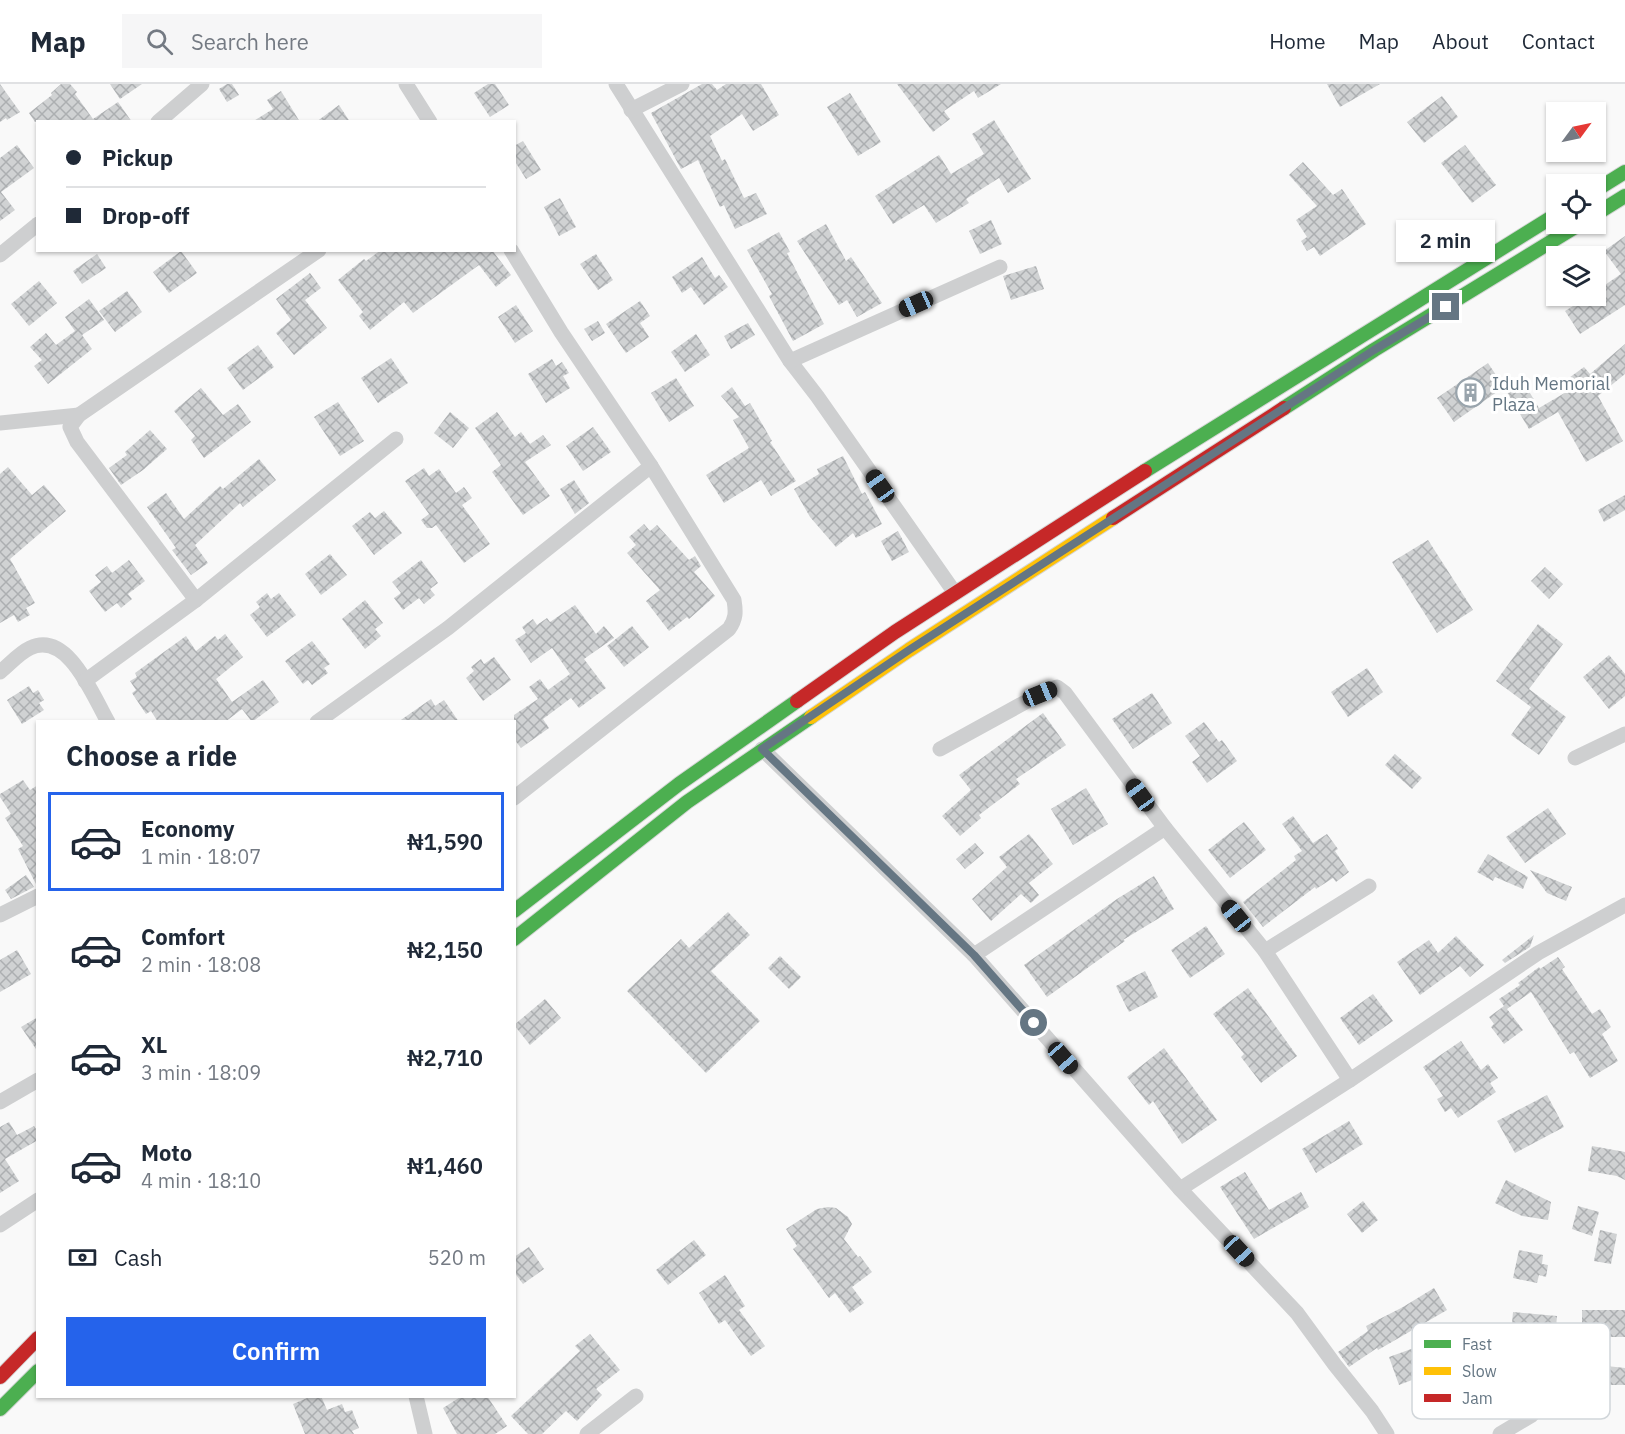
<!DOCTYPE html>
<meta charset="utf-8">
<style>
body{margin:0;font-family:"IBM Plex Sans",sans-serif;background:#f6f6f7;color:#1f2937;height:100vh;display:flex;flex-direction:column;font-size:22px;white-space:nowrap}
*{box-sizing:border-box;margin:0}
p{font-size:20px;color:#747a83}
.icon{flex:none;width:33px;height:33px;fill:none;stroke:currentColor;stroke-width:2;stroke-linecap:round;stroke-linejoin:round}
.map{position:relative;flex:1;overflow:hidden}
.details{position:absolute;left:36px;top:636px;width:480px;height:678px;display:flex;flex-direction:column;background:#fff;border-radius:0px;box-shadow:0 2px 4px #0004}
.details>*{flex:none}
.hud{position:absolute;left:36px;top:36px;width:480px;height:132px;border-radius:0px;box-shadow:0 2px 4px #0004;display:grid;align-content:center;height:132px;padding:0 30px;background:#fff}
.needle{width:39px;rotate:57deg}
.fabs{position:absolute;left:1546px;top:18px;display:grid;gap:12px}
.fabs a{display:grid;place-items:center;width:60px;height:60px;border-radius:0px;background:#fff;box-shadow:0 2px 4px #0004;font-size:30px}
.end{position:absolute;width:27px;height:27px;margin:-14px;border:8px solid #657683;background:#fff;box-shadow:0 0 0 3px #fff}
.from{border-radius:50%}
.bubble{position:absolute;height:42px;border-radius:0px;background:#fff;box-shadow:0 2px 4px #0004;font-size:20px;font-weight:600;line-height:42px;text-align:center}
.car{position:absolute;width:18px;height:36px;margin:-18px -9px;border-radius:8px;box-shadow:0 0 4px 2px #0007;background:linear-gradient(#222 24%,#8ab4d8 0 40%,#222 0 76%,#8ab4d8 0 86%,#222 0)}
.hud b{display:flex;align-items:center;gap:21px;height:57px;font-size:22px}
.hud b+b{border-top:2px solid #e0e1e3}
.hud i{width:15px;height:15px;background:#1f2937}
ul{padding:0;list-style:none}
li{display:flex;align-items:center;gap:18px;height:99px;margin:0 12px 9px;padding:0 18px;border:3px solid transparent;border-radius:0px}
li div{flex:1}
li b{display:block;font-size:22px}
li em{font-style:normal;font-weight:600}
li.selected{border-color:#2563eb}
li>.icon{width:54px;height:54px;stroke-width:1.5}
h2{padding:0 30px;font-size:27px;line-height:72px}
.pay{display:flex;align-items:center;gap:15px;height:66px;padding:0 30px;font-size:22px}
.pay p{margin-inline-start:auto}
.primary-button{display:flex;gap:12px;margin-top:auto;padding:12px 30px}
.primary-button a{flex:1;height:69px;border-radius:0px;background:#2563eb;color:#fff;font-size:24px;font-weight:600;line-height:69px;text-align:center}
header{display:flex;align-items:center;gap:36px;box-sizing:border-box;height:84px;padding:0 30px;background:#fff;border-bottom:2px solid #e0e1e3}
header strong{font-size:28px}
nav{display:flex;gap:33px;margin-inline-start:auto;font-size:21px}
.search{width:420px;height:54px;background:#f6f6f7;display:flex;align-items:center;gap:15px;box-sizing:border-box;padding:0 21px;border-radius:0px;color:#747a83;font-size:22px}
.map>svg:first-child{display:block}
.building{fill:url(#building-cross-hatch)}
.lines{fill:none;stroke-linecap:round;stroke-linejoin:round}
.fast-casing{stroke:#d5d6d6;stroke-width:16}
.slow-casing{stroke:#d5d6d6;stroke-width:16}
.jam-casing{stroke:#d5d6d6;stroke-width:16}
.street{stroke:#cecfd0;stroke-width:15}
.fast{stroke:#4caf50;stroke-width:14}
.slow{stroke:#ffc107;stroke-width:14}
.jam{stroke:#c62828;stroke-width:14}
.route{stroke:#657683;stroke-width:8}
.labels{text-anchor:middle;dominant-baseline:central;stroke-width:6;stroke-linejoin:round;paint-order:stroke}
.poi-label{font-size:18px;fill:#657683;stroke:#fff;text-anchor:start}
.key{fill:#fff;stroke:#d1d6da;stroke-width:1.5}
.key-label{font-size:16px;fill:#657683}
</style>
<header>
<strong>Map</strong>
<div class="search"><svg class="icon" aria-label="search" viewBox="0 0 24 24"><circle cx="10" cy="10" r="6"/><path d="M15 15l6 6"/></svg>Search here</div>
<nav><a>Home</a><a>Map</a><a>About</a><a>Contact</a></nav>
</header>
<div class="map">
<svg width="1625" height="1350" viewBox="0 0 1625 1350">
<defs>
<pattern id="building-cross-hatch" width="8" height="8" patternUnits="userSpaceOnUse" patternTransform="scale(1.5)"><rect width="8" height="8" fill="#d0d2d3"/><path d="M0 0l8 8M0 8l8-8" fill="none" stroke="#acafb1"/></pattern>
</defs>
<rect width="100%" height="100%" fill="#f9f9f9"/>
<g class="building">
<path d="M0,0L20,28L7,36L6,34L0,38Z"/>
<path d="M61,0H70L77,8L75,10L93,35L118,18L132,38H35L29,29L52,11L51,9Z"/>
<path d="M110,0H142L120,15Z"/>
<path d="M227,0H232L239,11L227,18L219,5Z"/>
<path d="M488,0H495L509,21L490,33L474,9Z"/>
<path d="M702,0H712L717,6L726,0H761L779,31L753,47L742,30L710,52L722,77L725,75L744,114L756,109L767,130L735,145L724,121L720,123L698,76L681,85L651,29Z"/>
<path d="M897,0H1001L978,14L974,7L944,27L950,35L933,48Z"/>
<path d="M1327,0H1380L1340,23Z"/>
<path d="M281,7L300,38H252L273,25L267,16Z"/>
<path d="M850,9L881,58L858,72L827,23Z"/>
<path d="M1442,12L1458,33L1424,59L1407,38Z"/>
<path d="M339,21L350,38H316Z"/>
<path d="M994,36L1031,95L1008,109L999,94L966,115L969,119L936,139L924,121L893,140L875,112L939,71L951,90L984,70L972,50Z"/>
<path d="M523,57L541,86L526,95L514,76V62Z"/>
<path d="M17,61L34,84L1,108L15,126L0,137V74Z"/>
<path d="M1465,61L1496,101L1472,119L1441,79Z"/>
<path d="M1303,78L1333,111L1342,105L1366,140L1320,172L1314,163L1307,167L1301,157L1307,153L1296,136L1317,122L1289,91Z"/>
<path d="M560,114L576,143L559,152L544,123Z"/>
<path d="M991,136L1002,160L980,170L969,147Z"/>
<path d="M826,140L846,177L851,173L882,219L857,233L847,216L839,221L797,157Z"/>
<path d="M779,148L790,168L787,169L824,240L793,257L769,212L772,210L747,166Z"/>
<path d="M1625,152V221L1580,250L1565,227L1589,212H1596V207L1621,190L1604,167Z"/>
<path d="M381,166H492L511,191L496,203L479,181L413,229L404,218L370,246L359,232L363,228L338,196L364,175L366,177Z"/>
<path d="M181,167L197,189L169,209L153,188Z"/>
<path d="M97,170L106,184L82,200L73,187Z"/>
<path d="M596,170L613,196L598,206L580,180Z"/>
<path d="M702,173L715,194L719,191L728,203L704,221L691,203L682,209L672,193Z"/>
<path d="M1036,182L1044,205L1011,216L1003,192Z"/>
<path d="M310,189L321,204L305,216L327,244L294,271L276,249L291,236L276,215Z"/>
<path d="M39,197L57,219L29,242L11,220Z"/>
<path d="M127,207L142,228L115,248L99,227Z"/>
<path d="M89,215L104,236L82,251L92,265L48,300L34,282L42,276L30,263L46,249L56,261L75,247L65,233Z"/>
<path d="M640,217L650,232L640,239L649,253L626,269L606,240Z"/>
<path d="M516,221L533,247L515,259L498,233Z"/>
<path d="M598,237L605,249L592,257L584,245Z"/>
<path d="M748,239L755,251L731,265L724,252Z"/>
<path d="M696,250L710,271L685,288L671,268Z"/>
<path d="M1625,260V290L1598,312L1623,357L1586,378L1558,328L1529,345L1507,308L1524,299L1539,324L1568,307L1562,299L1584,283L1590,290Z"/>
<path d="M258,261L274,283L243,306L227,284Z"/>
<path d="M391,274L408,299L378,319L361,294Z"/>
<path d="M552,275L556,282L562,278L569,289L563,292L570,304L546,319L528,290Z"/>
<path d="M1488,279L1504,303L1454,338L1437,314Z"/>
<path d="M676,294L694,322L669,338L651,309Z"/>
<path d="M732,303L745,322L750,319L772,357L770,358L796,397L771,412L761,396L724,419L706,391L749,364L733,336L739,333L721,312Z"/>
<path d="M201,304L223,331L238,320L251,338L204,374L191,356L195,352L174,327Z"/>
<path d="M338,318L364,357L340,372L314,333Z"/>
<path d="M450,328L469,344L453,364L434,349Z"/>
<path d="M497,328L515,353L521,348L530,360L543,351L551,361L525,378L550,412L523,431L492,388L501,381L475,344Z"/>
<path d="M593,343L611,368L583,387L566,362Z"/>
<path d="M150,346L167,365L143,386L121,401L109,384L127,371L125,368Z"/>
<path d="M843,372L862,410L865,408L882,440L856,454L853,449L836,463L810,433L794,405L819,390L817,385Z"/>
<path d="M259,375L276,396L243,423L240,419L195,461L208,479L191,491L172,466L176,464L147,423L166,409L184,435L220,402L223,405Z"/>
<path d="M8,383L32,411L44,401L66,427L10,475L35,519L26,524L30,531L18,538L14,531L0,539V390Z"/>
<path d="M424,384L429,392L439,385L456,409L464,403L472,414L462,421L490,460L464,479L436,441L432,444H427L421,436L429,430L405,397Z"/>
<path d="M574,396L589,419L575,430L560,405Z"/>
<path d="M1625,411V426L1604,438L1598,426Z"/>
<path d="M384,427L402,449L374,471L352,442L370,428L375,434Z"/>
<path d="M644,440L650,447L657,441L689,476L695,472L701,482L694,488L715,512L689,535L687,533L669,547L646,517L660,506L627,469L636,461L629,453Z"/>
<path d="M898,447L909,468L892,477L881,457Z"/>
<path d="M1428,456L1473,526L1437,549L1392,478Z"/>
<path d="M330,470L347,491L321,511L305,490Z"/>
<path d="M129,476L145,497L128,510L132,515L121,524L117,519L105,528L89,507L101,498L95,491L107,482L112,489Z"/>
<path d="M421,476L438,499L430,505L435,511L424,520L419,514L403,526L394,514L401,509L392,498Z"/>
<path d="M1545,483L1563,500L1549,515L1531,497Z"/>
<path d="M267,509L271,515L279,509L296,531L267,553L250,531L260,523L256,518Z"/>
<path d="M365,516L383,539L375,545L381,552L365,565L342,535Z"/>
<path d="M575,521L596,550L604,542L614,554L584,575L606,604L579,624L571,614L543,635L549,644L521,664L514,655V631L538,615L529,603L540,595L548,606L570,590L552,564L531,579L515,556L526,549L522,543L533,535L537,541L547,534L550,538Z"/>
<path d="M1538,540L1563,560L1529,605L1566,633L1539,671L1511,651L1531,623L1496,597Z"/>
<path d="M632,542L649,563L624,583L607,562Z"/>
<path d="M225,550L243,573L216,595L232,618L263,596L279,618L252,638L242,625L225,638H158L151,627L146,630L132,609L136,606L130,597L137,593L135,589L186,552L196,567L215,552L218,556Z"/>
<path d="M312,557L330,580L324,584L328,589L312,601L308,596L303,600L285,577Z"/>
<path d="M1609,571L1625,590V612L1609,625L1583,593Z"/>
<path d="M494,573L511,596L483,617L466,594L474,587L471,583L481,575L484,580Z"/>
<path d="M1367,584L1383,608L1348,633L1331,608Z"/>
<path d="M29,602L33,609L38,606L44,616L39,619L44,626L22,640L7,616Z"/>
<path d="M1152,609L1172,639L1133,665L1112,635Z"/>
<path d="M431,615L435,622L444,616L459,638H398Z"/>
<path d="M1043,629L1066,661L1016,695L1020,700L979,731L981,734L960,752L942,732L971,706L959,691Z"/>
<path d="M1204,638L1219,658L1222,656L1237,677L1207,699L1192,678L1200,672L1185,652Z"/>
<path d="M1395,670L1422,694L1412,705L1385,681Z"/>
<path d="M23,696L30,706L38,701L37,802L18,765L23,762L5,734L11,730L0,713V710Z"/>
<path d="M1086,704L1108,740L1073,761L1051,725Z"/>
<path d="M1548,724L1566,750L1525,779L1506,753Z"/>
<path d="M1293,732L1313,759L1327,750L1338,765L1335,767L1349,788L1336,798L1333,794L1316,805L1315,803L1263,843L1243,818L1296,776L1294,772L1302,767L1282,740Z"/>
<path d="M1244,738L1266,766L1230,794L1208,766Z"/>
<path d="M1029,750L1053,780L1029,799L1039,811L1031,819L1021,810L991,837L972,815L1007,783L999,773Z"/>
<path d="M975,759L984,769L965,785L956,775Z"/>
<path d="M1488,770L1528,793L1523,805L1495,793L1493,797L1477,788Z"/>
<path d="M1530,786L1572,803L1566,817L1547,809Z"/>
<path d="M26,791L34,803L11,815L5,806Z"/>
<path d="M1154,792L1174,825L1123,856L1125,857L1047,913L1024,881L1117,815Z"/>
<path d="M728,828L750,851L711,887L760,937L706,989L627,907L681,855L689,864Z"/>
<path d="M1206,842L1225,870L1190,894L1171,866Z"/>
<path d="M1534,851L1530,863L1505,879L1502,876Z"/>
<path d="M1456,852L1484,881L1470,893L1460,882L1420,911L1397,878L1429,856L1438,869Z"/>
<path d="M17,866L31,890L0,908V876Z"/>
<path d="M780,872L801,893L789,905L768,884Z"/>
<path d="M1558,873L1565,883L1562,885L1592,930L1600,925L1611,943L1602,950L1618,977L1590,994L1574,968L1570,970L1531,908L1507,925L1523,946L1504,960L1491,943L1494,940L1489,933L1504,922L1499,915L1520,901L1518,899L1539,883L1540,885Z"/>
<path d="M1145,887L1158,913L1129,928L1116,902Z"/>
<path d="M1248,904L1297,972L1261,999L1241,973L1244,970L1213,930Z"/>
<path d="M1373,910L1393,937L1359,961L1340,934Z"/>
<path d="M545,915L561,934L530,961L514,941Z"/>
<path d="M38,933V968L21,943Z"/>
<path d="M1461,957L1481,986L1488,980L1498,994L1490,999L1496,1008L1458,1034L1451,1024L1445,1028L1437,1015L1443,1012L1423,983Z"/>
<path d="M1164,964L1217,1036L1182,1060L1153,1017L1149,1021L1127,993Z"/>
<path d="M1547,1011L1564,1043L1515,1069L1497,1037Z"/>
<path d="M1349,1037L1363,1060L1316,1089L1302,1065Z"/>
<path d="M9,1038L17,1051L34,1042L38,1048V1056L5,1075L19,1097L0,1109V1043Z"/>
<path d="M1592,1062L1625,1068V1096L1617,1092L1588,1087Z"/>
<path d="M1245,1088L1269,1126L1301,1108L1309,1123L1254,1155L1220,1103Z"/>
<path d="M1506,1096L1551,1118L1548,1136L1522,1132L1495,1119Z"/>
<path d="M1363,1117L1378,1136L1362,1149L1347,1130Z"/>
<path d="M1578,1122L1599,1128L1592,1152L1572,1145Z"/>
<path d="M828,1123L836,1124L848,1133L852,1140L844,1155L858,1173L860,1172L872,1188L852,1203L864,1219L850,1229L835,1209L829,1214L793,1165L797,1162L786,1145L817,1125Z"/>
<path d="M1600,1146L1617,1150L1611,1180L1594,1177Z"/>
<path d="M694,1156L706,1171L668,1201L656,1186Z"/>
<path d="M529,1163L544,1185L523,1200L514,1188V1173Z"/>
<path d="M1519,1166L1543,1171L1542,1180L1548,1181L1546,1193L1539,1191L1537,1199L1513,1194Z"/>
<path d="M725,1191L745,1222L739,1226L765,1262L751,1272L725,1236L719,1240L699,1209Z"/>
<path d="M1434,1204L1447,1226L1378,1266L1377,1264L1349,1283L1338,1268L1368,1247L1366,1242L1403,1223Z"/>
<rect x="1582" y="1226" width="43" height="27"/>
<path d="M1513,1228L1557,1232L1554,1265L1510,1261Z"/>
<path d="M590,1250L620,1286L596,1305L602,1311L577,1337L566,1327L542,1350H528L511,1332L580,1267L575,1262Z"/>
<path d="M1453,1250L1470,1305L1427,1317L1420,1293L1399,1301L1389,1273Z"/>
<path d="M1579,1279L1625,1284V1301H1607L1606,1308L1577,1306Z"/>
<path d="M312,1312H321L327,1326L342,1320L345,1328L352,1326L359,1344L352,1347L354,1350H305L293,1320Z"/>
<path d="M462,1312H487L507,1342L495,1350H457L443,1324Z"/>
</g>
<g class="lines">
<defs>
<g id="fast">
<path d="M1596,106L1625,88"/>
<path d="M1596,130L1625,112"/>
<path d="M1284,324L1374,266L1580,140"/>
<path d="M1145,387L1557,130"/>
<path d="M514,827L679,700L797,617"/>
<path d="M514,855L687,718L811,633"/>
<path d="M0,1325L38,1287"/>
</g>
<path id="slow" d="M811,633L909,566L1113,434"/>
<g id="jam">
<path d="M1113,434L1284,324"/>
<path d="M797,617L895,548L1145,387"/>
<path d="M0,1293L38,1254"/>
</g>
</defs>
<use href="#fast" class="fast-casing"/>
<use href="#slow" class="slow-casing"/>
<use href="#jam" class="jam-casing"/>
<g class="street">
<path d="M406,0L430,38"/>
<path d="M616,0L790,277L817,312L955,509"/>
<path d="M631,26L682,0"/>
<path d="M158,38L202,0"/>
<path d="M511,166L561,248L651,382L734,516C736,528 736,535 729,545L514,714"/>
<path d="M0,171L38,140"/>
<path d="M790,277L1000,183"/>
<path d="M0,339L79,331"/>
<path d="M196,516L77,358L70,343L79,331L319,166"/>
<path d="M0,588C9,581 19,569 30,564C68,546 93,612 108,638"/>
<path d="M85,597L196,516L396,355"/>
<path d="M317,638L448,544L651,382"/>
<path d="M762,665L974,871L1180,1105L1297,1229L1335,1281L1372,1327L1387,1350"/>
<path d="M940,665L1040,610L1057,603L1065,609L1165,744L1265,867L1350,996"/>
<path d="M1575,674L1625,650"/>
<path d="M0,831L38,812"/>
<path d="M1265,867L1369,802"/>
<path d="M974,871L1165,744"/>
<path d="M0,1018L38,996"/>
<path d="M1180,1105L1350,996L1538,869L1625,821"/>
<path d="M0,1141L38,1116"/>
<path d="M416,1312L425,1350"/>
<path d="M587,1350L636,1312"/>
<path d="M1500,1350L1532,1331"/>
</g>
<use href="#fast" class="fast"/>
<use href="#slow" class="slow"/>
<use href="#jam" class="jam"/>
</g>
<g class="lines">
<path class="route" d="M1034,939L974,871L762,665L909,566L1374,266L1446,223"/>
</g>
<defs>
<symbol id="building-ring" viewBox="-11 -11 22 22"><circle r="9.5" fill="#fff" stroke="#99a4ac" stroke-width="1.5"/><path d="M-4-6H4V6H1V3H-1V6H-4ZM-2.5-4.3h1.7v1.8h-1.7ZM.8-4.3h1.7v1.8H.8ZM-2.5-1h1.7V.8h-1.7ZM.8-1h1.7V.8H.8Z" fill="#99a4ac"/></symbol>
</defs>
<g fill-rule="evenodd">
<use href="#building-ring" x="1454" y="292" width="33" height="33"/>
</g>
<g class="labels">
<g class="poi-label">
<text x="1492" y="299">Iduh Memorial<tspan x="1492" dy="21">Plaza</tspan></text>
</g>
</g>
<rect x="1412" y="1239" width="198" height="96" rx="9" class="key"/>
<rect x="1424" y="1256" width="27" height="8" fill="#4caf50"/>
<rect x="1424" y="1283" width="27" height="8" fill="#ffc107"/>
<rect x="1424" y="1310" width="27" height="8" fill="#c62828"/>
<g class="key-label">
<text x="1462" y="1266">Fast</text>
<text x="1462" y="1293">Slow</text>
<text x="1462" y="1320">Jam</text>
</g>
</svg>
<div class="fabs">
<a><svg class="needle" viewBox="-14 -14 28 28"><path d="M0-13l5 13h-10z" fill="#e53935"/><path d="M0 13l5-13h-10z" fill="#747a83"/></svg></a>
<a><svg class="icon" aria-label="locate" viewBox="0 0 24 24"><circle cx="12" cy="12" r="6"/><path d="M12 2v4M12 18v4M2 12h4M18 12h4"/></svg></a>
<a><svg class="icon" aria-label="layers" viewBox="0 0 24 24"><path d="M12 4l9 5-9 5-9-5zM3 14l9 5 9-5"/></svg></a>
</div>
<i class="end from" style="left:1034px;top:939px"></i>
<i class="end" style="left:1446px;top:223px"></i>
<div class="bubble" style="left:1396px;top:136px;width:99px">2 min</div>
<i class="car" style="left:916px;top:220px;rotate:246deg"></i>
<i class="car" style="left:880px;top:402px;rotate:325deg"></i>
<i class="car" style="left:1040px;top:610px;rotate:68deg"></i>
<i class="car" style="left:1140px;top:711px;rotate:324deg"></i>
<i class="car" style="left:1236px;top:832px;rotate:321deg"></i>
<i class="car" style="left:1063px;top:974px;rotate:139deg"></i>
<i class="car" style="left:1239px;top:1167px;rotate:137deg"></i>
<div class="hud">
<b><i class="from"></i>Pickup</b>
<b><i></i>Drop-off</b>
</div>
<section class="details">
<h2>Choose a ride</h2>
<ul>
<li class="selected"><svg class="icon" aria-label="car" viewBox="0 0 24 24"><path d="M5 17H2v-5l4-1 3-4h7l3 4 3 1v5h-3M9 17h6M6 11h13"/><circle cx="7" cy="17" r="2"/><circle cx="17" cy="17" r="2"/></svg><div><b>Economy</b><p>1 min · 18:07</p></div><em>₦1,590</em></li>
<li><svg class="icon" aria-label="car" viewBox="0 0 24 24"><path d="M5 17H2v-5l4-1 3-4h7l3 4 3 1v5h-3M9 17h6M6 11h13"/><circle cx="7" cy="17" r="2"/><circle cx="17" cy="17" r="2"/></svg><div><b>Comfort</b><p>2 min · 18:08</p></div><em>₦2,150</em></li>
<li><svg class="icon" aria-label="car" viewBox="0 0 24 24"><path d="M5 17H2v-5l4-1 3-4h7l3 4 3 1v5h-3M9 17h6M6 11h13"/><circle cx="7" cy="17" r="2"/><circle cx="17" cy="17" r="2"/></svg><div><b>XL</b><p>3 min · 18:09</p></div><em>₦2,710</em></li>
<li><svg class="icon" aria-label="car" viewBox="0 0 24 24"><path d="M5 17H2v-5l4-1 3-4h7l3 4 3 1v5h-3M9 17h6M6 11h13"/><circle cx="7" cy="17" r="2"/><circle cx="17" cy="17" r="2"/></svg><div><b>Moto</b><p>4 min · 18:10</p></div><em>₦1,460</em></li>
</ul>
<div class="pay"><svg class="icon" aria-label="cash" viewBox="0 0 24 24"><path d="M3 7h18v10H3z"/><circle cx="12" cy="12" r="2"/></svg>Cash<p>520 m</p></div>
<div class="primary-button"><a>Confirm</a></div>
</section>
</div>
